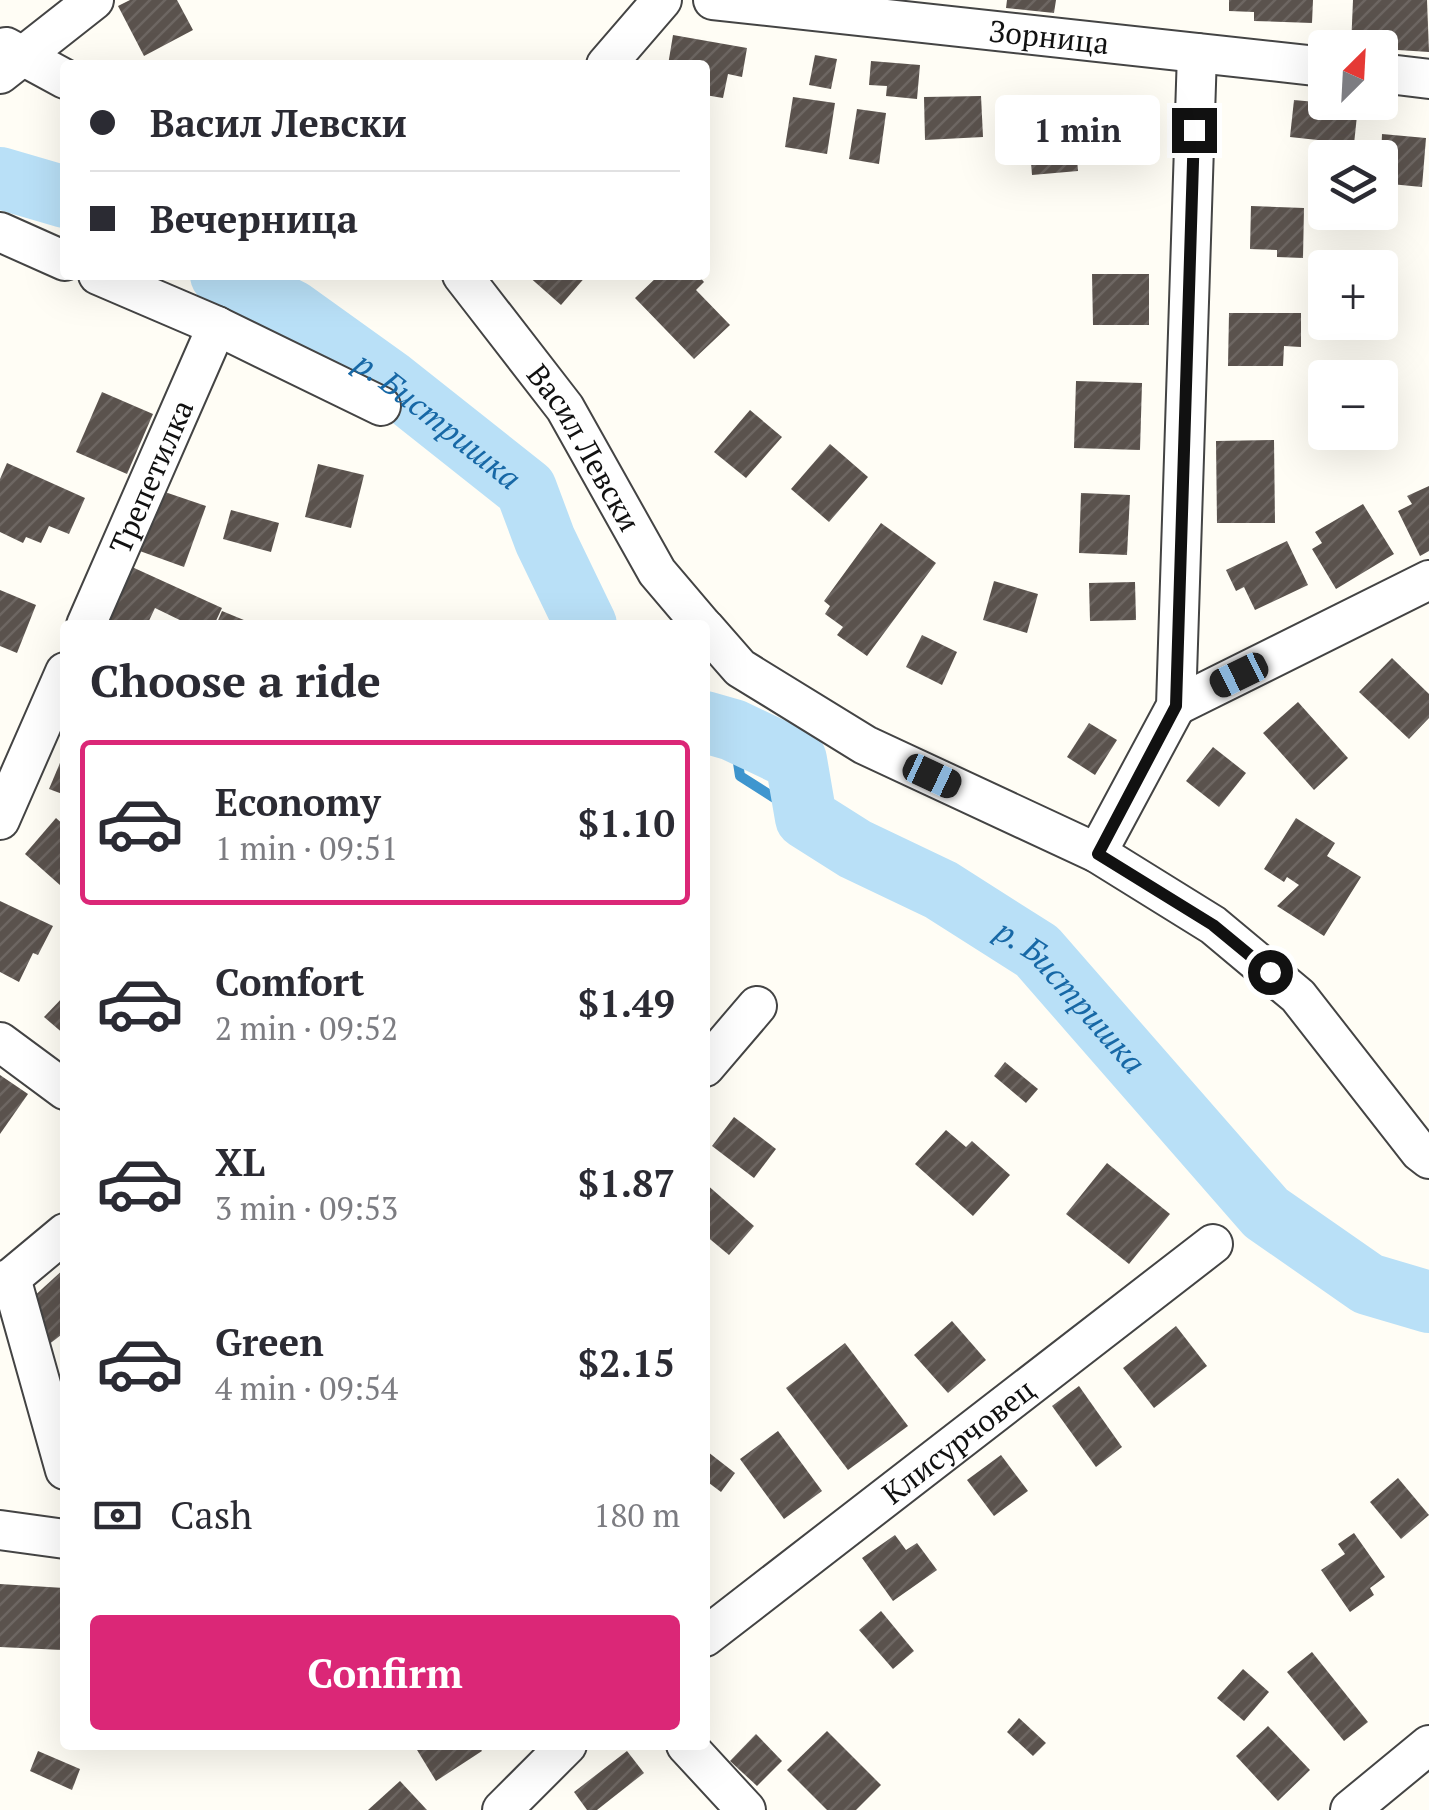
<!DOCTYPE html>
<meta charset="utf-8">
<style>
body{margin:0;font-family:"PT Serif",serif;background:#f7f7f7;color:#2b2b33;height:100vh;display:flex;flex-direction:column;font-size:38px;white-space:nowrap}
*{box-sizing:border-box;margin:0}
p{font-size:32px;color:#7c7c81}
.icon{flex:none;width:55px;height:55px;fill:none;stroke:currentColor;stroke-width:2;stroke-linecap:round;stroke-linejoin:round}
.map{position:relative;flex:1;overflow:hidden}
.details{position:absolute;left:60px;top:620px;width:650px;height:1130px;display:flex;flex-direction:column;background:#fff;border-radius:10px;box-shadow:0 10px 40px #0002}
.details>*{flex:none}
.hud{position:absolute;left:60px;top:60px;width:650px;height:220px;border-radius:10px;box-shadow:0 10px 40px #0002;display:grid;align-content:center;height:220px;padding:0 30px;background:#fff}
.needle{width:65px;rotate:24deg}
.controls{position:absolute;left:1308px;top:30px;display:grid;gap:20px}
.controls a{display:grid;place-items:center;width:90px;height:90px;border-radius:10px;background:#fff;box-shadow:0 10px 40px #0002;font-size:50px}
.end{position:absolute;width:45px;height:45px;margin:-22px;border:12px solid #111;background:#fff;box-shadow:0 0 0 5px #fff}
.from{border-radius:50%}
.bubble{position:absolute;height:70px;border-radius:10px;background:#fff;box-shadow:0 10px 40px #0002;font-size:32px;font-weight:600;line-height:70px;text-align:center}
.car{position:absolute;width:30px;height:60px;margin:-30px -15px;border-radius:12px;box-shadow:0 0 8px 2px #0007;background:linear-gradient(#222 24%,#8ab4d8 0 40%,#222 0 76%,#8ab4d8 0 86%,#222 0)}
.hud b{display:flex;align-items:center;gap:35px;height:95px;font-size:38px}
.hud b+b{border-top:2px solid #e1e1e2}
.hud i{width:25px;height:25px;background:#2b2b33}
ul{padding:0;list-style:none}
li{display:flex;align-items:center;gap:30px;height:165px;margin:0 20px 15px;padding:0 10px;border:5px solid transparent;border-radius:10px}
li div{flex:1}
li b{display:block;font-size:38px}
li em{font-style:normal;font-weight:600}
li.active{border-color:#db2777}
li>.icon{width:90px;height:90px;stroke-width:1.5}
h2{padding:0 30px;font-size:45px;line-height:120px}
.pay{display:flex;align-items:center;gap:25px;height:110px;padding:0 30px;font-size:38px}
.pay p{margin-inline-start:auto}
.button{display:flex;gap:20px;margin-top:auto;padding:20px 30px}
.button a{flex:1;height:115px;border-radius:10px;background:#db2777;color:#fff;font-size:40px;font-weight:600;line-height:115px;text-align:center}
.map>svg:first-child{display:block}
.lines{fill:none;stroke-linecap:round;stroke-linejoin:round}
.stream{stroke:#3f96cf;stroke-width:10}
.river{stroke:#b9e0f7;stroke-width:62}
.building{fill:url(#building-hatch)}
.street-casing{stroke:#444;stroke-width:42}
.street{stroke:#fff;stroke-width:38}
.route{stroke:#111;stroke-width:12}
.labels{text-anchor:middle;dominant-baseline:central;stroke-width:10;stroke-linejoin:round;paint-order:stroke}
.street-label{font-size:30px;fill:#111;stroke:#fff}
.water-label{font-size:32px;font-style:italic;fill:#1768a6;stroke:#fff}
</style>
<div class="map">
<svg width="1429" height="1810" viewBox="0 0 1429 1810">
<defs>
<pattern id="building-hatch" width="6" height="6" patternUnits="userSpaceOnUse" patternTransform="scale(2.5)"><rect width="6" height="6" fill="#5a524d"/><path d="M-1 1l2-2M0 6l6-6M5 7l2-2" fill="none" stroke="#6d6662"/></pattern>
</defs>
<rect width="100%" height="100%" fill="#fffdf5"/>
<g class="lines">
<path class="stream" d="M733,730L740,776L806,818"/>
<g class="river">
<path d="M0,178L65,197"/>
<path id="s1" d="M221,275L292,311L391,382L526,489L545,540L586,625"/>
<path id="s2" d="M705,722L733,730L796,760L806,818L855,849L941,890L1037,951L1266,1213L1368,1284L1429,1302"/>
</g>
</g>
<g class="building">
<path d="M130,0H177L193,30L144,56L118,6Z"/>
<path d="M1007,0H1056L1054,13L1006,8Z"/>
<path d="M1229,0H1313L1312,23L1254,21V12L1229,11Z"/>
<path d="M1353,0H1427L1429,52L1351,47Z"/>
<path d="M673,35L747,48L742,77L728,74L723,98L705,95V65H668Z"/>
<path d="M815,55L837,59L831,89L809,85Z"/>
<path d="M871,61L920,65L917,99L886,96L887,86L869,85Z"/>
<path d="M981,96L983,137L925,140L924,97Z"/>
<path d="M793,97L835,103L827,154L785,147Z"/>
<path d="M1294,100L1358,106L1354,144L1290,137Z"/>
<path d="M857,109L886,113L879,164L849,159Z"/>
<path d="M1099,115H1147V163H1100Z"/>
<path d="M1074,121L1078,171L1032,175L1028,124Z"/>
<path d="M1382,134L1426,138L1422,187L1380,183Z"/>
<path d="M1251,206L1304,208L1303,258L1277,257V250L1250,249Z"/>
<path d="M1092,274H1149V325H1093Z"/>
<path d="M527,275H587L561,305Z"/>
<path d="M659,275H698L704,282L696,290L730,325L694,359L635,298Z"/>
<path d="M1229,313H1301V347L1284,346L1283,366H1228Z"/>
<path d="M1076,381L1142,383L1140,450L1074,448Z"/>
<path d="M102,392L153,414L127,474L76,452Z"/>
<path d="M750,410L782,437L746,478L714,452Z"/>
<path d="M1274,440L1275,523H1217L1216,441Z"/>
<path d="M830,444L868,477L829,522L791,489Z"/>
<path d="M7,463L85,498L69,534L49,526L41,543L26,537L23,543L0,532V479Z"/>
<path d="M318,464L364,475L351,528L305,517Z"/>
<path d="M1429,486V551L1420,556L1398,511L1412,504L1407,496Z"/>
<path d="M159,490L206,506L184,567L137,550Z"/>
<path d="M1081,493L1130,495L1127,555L1079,553Z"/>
<path d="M1363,504L1394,554L1336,589L1312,549L1322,543L1315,532Z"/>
<path d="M231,510L279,523L271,552L223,539Z"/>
<path d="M881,523L936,563L867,656L837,635L843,627L825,614L830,606L824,601Z"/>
<path d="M1287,541L1308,585L1255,610L1244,587L1236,591L1226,570Z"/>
<path d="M132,567L222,608L214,625H190L155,608L147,625H105Z"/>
<path d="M994,581L1038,594L1027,633L983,620Z"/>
<path d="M1135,582L1136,620L1090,621L1089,583Z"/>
<path d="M0,590L36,605L17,653L0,646Z"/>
<path d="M222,611L256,625H216Z"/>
<path d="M922,635L957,652L942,685L906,667Z"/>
<path d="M1392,658L1429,694V718L1409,739L1359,692Z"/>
<path d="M1298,702L1348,758L1314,790L1263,733Z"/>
<path d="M1089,723L1117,740L1095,775L1067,757Z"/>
<path d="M1213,747L1246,773L1219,807L1186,781Z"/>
<path d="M65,751V795L49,789Z"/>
<path d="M56,818L65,826V881L61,886L25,854Z"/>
<path d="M1296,818L1335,843L1327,856L1361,877L1324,936L1277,906L1299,885L1287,877L1284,882L1264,869Z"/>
<path d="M0,901L53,926L38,955L33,953L19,982L0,972Z"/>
<path d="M65,995V1035L44,1017Z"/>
<path d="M1005,1062L1038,1089L1026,1103L994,1076Z"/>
<path d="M0,1075L28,1094L0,1134Z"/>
<path d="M734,1117L776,1149L754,1178L712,1146Z"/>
<path d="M946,1130L966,1147L972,1141L1010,1175L973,1216L915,1164Z"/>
<path d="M1107,1163L1170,1214L1129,1264L1066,1214Z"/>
<path d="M705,1183L754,1226L729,1255L705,1235Z"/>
<path d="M65,1268V1332L48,1345L31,1299Z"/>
<path d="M952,1321L986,1360L948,1393L914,1355Z"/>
<path d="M1176,1326L1207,1366L1154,1408L1123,1368Z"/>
<path d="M845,1343L908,1426L848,1470L786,1388Z"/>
<path d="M1079,1386L1122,1447L1096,1467L1052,1406Z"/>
<path d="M778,1431L822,1491L784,1519L740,1459Z"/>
<path d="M708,1452L735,1473L721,1492L705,1480Z"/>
<path d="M1001,1455L1028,1491L994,1516L967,1480Z"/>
<path d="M1398,1478L1429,1515L1401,1539L1370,1502Z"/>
<path d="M1354,1533L1385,1577L1370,1588L1374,1595L1350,1612L1321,1570L1345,1554L1338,1544Z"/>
<path d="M895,1535L906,1550L917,1543L937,1570L893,1601L862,1558Z"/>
<path d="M0,1584L64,1588L62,1650L0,1647Z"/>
<path d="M881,1611L914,1651L893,1669L859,1630Z"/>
<path d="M1312,1652L1368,1722L1344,1741L1287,1672Z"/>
<path d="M1243,1669L1269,1692L1244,1721L1217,1698Z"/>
<path d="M1019,1718L1046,1743L1033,1756L1007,1732Z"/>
<path d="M1268,1726L1310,1770L1278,1801L1236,1756Z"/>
<path d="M827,1731L881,1785L856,1810H827L787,1770Z"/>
<path d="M756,1734L782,1761L757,1786L730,1761Z"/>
<path d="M414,1745H478L482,1751L436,1781Z"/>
<path d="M38,1751L80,1769L72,1790L30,1771Z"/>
<path d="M627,1751L644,1773L597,1810H587L574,1792Z"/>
<path d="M400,1781L427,1810H368Z"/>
</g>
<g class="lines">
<defs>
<g id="street">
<path id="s3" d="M713,0L1325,67"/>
<path d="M6,47L65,79"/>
<path d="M606,65L662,0"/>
<path d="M1380,73L1429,79"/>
<path d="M0,74L94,0"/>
<path d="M0,232L65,261"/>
<path d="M98,275L217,326L381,406"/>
<path id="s4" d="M462,275L565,408L657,572L702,625"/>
<path id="s5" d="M86,625L217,326"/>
<path d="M705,628L740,668L865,745L1097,853L1213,925L1298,996L1420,1152L1429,1159"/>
<path d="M1176,706L1429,580"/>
<path d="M0,820L65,672"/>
<path d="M1097,853L1176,706L1197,53"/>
<path d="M0,1042L65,1090"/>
<path d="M705,1067L757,1006"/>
<path d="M11,1278L65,1470"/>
<path d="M0,1282L11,1278L65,1233"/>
<path d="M0,1530L65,1539"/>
<path id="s6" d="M705,1637L1213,1244"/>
<path d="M686,1745L746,1810"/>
<path d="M502,1810L567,1745"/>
<path d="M1350,1810L1429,1745"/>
</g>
</defs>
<use href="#street" class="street-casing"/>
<use href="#street" class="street"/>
</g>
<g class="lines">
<path class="route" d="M1194,130L1176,706L1098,854L1213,925L1270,972"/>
</g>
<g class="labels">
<g class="street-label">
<text stroke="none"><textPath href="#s3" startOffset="338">Зорница</textPath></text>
<text stroke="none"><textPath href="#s4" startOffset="212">Васил Левски</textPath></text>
<text stroke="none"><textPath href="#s5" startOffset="162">Трепетилка</textPath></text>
<text stroke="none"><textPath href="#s6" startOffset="320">Клисурчовец</textPath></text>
</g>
<g class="water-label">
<text stroke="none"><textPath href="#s1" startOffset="262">р. Бистришка</textPath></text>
<text stroke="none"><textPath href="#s2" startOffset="480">р. Бистришка</textPath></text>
</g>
</g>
</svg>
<div class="controls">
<a><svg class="needle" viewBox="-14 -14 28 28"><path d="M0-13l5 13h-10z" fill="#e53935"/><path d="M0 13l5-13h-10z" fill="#7c7c81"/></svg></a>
<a><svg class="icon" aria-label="layers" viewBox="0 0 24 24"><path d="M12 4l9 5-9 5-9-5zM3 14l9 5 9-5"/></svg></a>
<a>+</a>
<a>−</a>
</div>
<i class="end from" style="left:1270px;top:972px"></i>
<i class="end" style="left:1194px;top:130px"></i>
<div class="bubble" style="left:995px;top:95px;width:165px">1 min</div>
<i class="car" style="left:1239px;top:675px;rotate:244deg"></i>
<i class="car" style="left:932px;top:776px;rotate:115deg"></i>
<div class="hud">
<b><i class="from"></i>Васил Левски</b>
<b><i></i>Вечерница</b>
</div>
<section class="details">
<h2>Choose a ride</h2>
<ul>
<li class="active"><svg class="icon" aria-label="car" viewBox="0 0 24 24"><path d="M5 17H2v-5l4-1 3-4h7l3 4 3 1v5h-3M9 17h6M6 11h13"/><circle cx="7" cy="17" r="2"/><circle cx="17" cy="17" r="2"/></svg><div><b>Economy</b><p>1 min · 09:51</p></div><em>$1.10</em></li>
<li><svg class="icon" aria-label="car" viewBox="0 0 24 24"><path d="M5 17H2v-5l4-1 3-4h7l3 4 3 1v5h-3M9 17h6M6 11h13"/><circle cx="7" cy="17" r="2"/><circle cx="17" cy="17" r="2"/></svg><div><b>Comfort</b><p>2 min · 09:52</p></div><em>$1.49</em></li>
<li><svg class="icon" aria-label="car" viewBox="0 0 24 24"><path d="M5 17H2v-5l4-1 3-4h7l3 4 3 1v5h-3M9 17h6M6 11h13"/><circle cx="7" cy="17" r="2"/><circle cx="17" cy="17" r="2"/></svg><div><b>XL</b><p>3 min · 09:53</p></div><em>$1.87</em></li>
<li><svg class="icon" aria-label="car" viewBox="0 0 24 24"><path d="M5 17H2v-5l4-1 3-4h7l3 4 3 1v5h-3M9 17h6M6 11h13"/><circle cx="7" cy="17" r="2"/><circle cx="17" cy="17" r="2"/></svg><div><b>Green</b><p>4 min · 09:54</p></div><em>$2.15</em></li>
</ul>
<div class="pay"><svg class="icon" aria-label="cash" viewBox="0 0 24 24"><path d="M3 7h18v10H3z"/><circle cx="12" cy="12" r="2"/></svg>Cash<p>180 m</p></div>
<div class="button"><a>Confirm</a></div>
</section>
</div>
